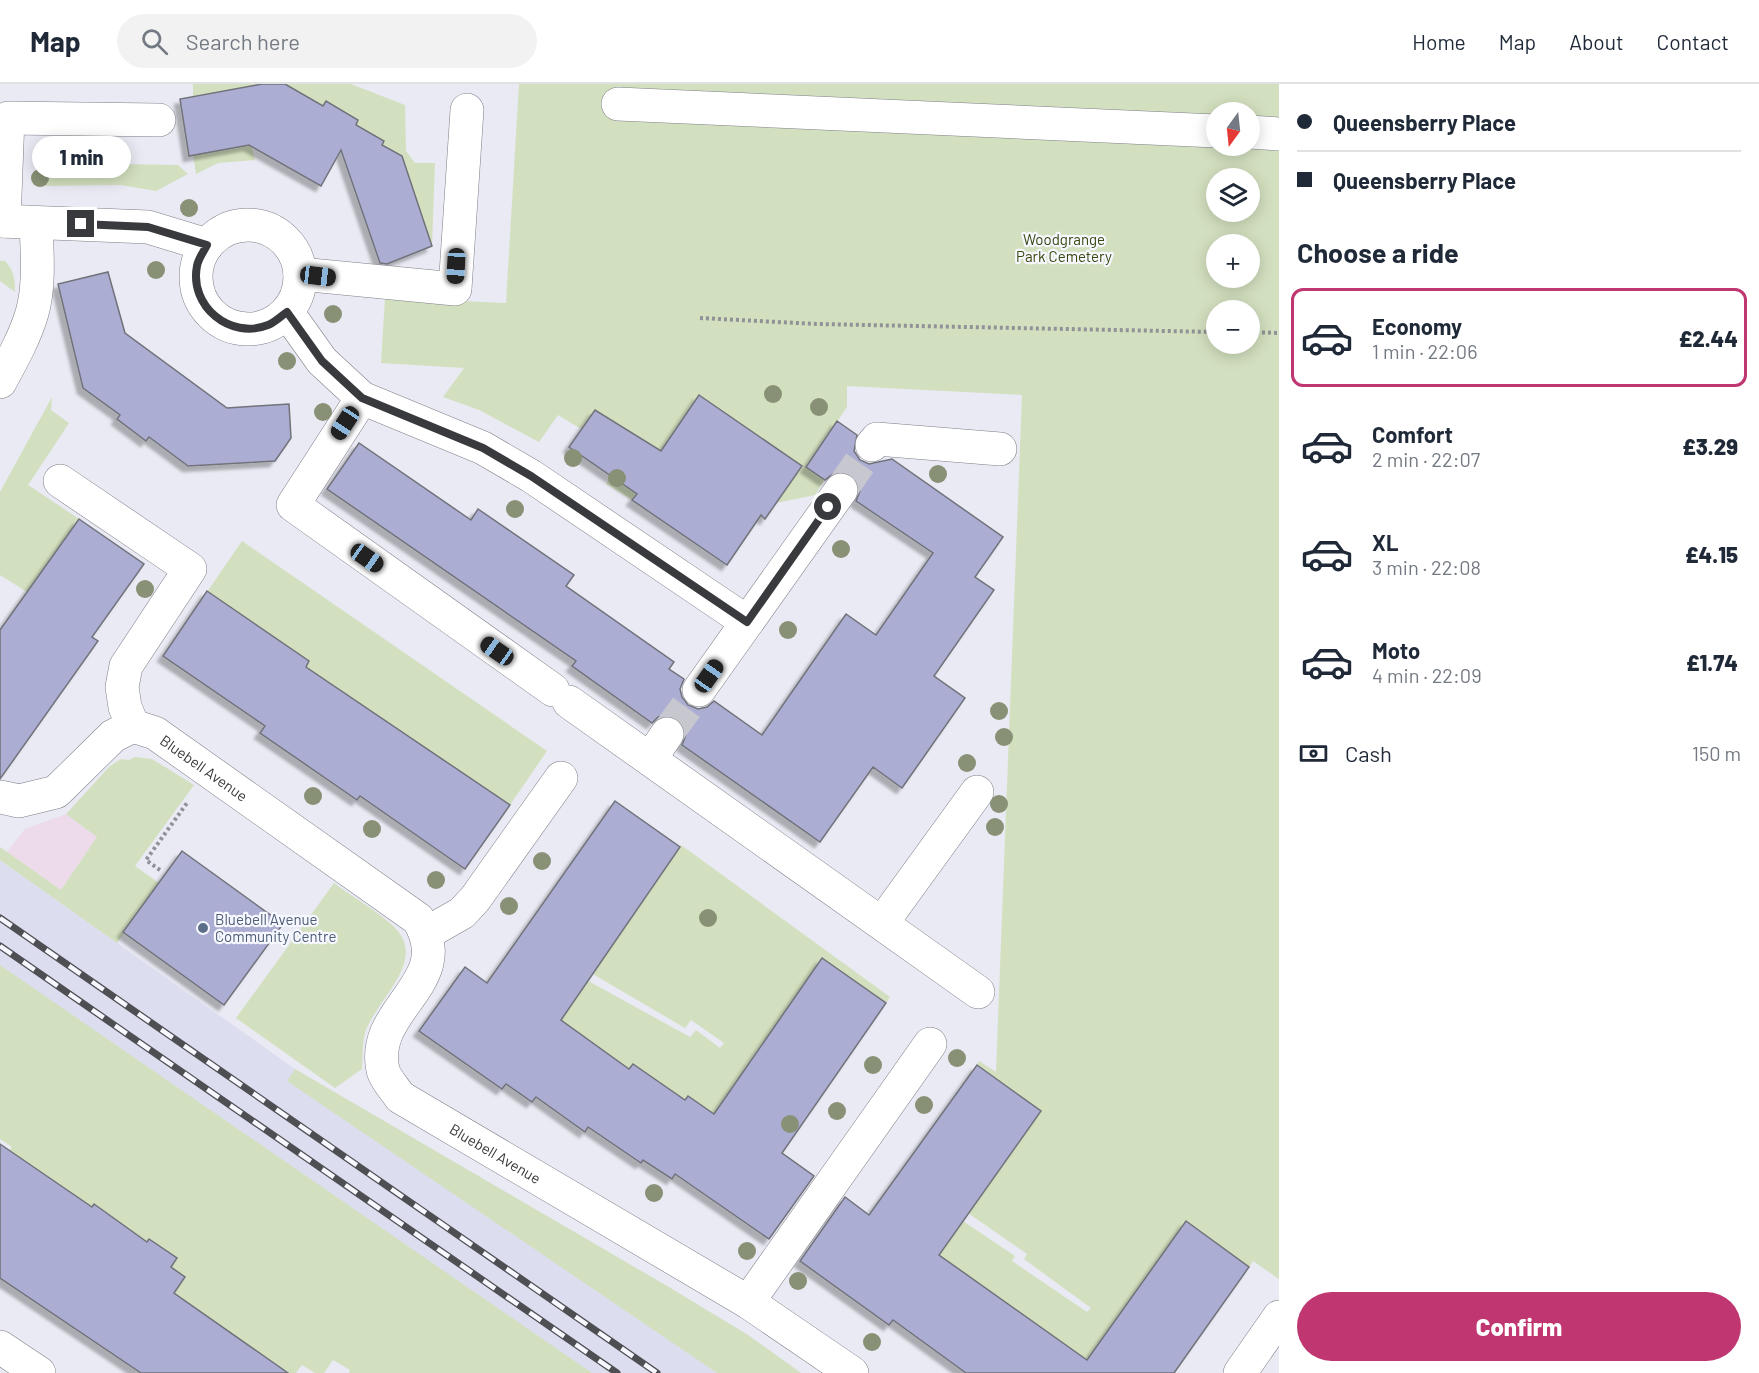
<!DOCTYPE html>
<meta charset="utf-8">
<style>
body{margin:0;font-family:Barlow,sans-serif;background:#f2f2f3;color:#1f2937;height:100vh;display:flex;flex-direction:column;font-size:22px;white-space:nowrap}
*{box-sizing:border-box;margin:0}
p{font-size:20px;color:#747a83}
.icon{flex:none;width:33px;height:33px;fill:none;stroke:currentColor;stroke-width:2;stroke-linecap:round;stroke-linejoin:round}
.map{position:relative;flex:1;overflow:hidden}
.details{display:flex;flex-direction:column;background:#fff;width:480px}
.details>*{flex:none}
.top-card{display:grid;align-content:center;height:132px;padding:0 18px;background:#fff}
.needle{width:39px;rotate:195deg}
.buttons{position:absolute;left:1206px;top:18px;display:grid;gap:12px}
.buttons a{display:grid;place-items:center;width:54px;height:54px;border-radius:50%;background:#fff;box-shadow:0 3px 15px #0003;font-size:30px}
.end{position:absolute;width:27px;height:27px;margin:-14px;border:8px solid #393a3d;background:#fff;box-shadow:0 0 0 3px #fff}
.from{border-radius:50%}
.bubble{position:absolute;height:42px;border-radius:21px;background:#fff;box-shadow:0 3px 15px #0003;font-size:20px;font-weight:800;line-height:42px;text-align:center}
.car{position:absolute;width:18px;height:36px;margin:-18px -9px;border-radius:8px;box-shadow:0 0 4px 2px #0007;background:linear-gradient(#222 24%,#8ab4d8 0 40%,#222 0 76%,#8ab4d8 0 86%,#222 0)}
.top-card b{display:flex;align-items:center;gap:21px;height:57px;font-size:22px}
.top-card b+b{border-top:2px solid #e0e1e3}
.top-card i{width:15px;height:15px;background:#1f2937}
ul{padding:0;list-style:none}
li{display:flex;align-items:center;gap:18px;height:99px;margin:0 12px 9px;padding:0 6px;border:3px solid transparent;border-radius:12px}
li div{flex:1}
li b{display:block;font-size:22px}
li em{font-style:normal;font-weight:800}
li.on{border-color:#bf3670}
li>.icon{width:54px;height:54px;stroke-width:1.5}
h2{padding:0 18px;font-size:27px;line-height:72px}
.pay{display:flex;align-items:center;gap:15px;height:66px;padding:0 18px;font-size:22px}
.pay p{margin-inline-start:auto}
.action{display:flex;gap:12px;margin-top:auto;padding:12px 18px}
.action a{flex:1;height:69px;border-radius:36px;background:#bf3670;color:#fff;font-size:24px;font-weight:800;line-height:69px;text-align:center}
header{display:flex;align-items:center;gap:36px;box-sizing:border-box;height:84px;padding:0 30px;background:#fff;border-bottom:2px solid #e0e1e3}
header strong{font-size:28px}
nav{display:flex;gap:33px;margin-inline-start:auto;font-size:21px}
.search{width:420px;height:54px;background:#f2f2f3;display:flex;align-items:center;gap:15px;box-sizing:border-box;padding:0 21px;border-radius:33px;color:#747a83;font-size:22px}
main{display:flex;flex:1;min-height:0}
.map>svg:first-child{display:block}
.industrial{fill:#eddaea}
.built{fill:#dcdeef}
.green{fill:#d3e0bf;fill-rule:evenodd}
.building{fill:#abadd2;stroke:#71727a;stroke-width:1.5;filter:url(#shadow)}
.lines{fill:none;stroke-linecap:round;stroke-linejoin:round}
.minor-tunnel{stroke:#c6c7cf;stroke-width:33;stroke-dasharray:33 16;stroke-linecap:butt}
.minor-casing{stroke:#7e7f88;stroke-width:34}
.path{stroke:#919298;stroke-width:4;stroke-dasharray:3 3;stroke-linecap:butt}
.minor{stroke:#fff;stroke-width:33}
.rail-casing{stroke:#4e4f53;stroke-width:7}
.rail{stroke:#f6f7ff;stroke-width:4.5;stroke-dasharray:14;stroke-linecap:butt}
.tree{fill:#889175}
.route{stroke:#393a3d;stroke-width:8}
.service-dot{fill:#5c6f8a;stroke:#f6f7ff;stroke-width:2}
.labels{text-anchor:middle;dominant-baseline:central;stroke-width:4.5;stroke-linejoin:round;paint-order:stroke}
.park-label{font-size:15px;fill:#38480e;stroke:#f6f7ff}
.street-label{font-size:15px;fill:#393a3d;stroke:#f6f7ff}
.service-label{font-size:15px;fill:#4e5e75;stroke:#f6f7ff;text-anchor:start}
</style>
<header>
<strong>Map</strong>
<div class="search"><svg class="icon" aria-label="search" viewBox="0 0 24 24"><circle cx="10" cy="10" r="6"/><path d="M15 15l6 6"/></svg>Search here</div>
<nav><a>Home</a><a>Map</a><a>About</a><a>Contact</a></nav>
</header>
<main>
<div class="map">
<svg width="1279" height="1289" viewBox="0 0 1279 1289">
<defs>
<filter id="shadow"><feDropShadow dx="-5.5" dy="5.5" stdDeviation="1.5" flood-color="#0004"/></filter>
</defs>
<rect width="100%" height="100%" fill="#e9eaf3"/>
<path class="industrial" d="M66,730L97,753L61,806L7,768L25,745Z"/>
<path class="built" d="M0,776L295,985L667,1202L748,1251L801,1289H465L0,973Z"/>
<g class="green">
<path d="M193,0H262L193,12Z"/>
<path d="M276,0H351L405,21L406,67L415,79H435L432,162L402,72L382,61L384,57L356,41L358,36L327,17L323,22Z"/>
<path d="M519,0H1279V1195L1253,1177L1249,1183L1186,1138L1110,1243L1115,1247L1094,1289L869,1131L901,1087L963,1137L1015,1172L1012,1177L1087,1228L1091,1224L1024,1175L1027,1170L968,1129L1041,1027L977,981L979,977L996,988L1022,311L847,302V323L807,382L825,395L815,411L776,419L802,382L699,311L662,365L666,368L632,416L606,400L624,371L608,334L595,326L581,345L558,331L539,358L479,326L443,313L464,284L381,279L385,214L506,219ZM1216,28H1250V62H1216ZM1216,94H1250V128H1216ZM1216,160H1250V194H1216ZM1216,226H1250V260H1216Z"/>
<path d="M251,60L255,76L218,79L196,90L193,71Z"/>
<path d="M44,79L178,81L188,90L156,107L121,101L39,102V90Z"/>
<path d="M0,177H5C14,186 15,196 15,208L0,197Z"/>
<path d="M52,313L51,326L69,339L28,401L79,435L27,508L0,491V408Z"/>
<path d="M242,457L547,667L510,721L306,583L309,577L207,508Z"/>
<path d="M135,673L152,675L194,701L135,782L159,799L117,859L0,776V763L61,806L97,753L66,730L110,682L121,675L129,676Z"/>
<path d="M681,761L890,913L886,919L821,874L716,1032L688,1012L685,1016L633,980L629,985L551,936L581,893L690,953L696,946L720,964L724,959L691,936L685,944L591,889Z"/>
<path d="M334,799C351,812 384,831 397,846C426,879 375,917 365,949C362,960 363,974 362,985L335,1004L236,934Z"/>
<path d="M0,881L592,1289H349L350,1286L333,1276L324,1289H315L302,1281L296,1289H272L278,1281L242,1257L225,1282L157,1235L185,1193L171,1183L177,1174L149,1155L114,1205L129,1169L140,1153L94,1120L60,1169L0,1081L12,1063L0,1055Z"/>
<path d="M295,985L667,1202L748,1251L801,1289H717L287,997Z"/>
</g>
<g class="building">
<path d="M262,0H285L323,22L326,17L358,36L356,41L384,57L382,61L402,72L432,162L387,180L380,179L341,66L321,102L249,61L189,72L180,15Z"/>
<path d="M108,188L125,249L227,324L289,320L291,354L275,377L188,382L149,353L146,357L117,335L120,331L83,304L58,200Z"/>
<path d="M699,311L802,382L765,435L761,431L727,481L632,416L637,410L569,363L595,326L661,367Z"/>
<path d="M837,337L857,351L854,367L860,376L869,380L892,375L1003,453L975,493L994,506L934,592L965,614L902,704L873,683L820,758L682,661L686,651L684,641L678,635L668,631L658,633L652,639L572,582L576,577L327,405L359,359L471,436L478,425L574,491L566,502L674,578L669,585L684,595L680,605L682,613L688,621L698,625L707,623L714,617L762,651L846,530L876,551L933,469L856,417L860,407L858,399L851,390L843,387L834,389L825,396L806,383Z"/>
<path d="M79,435L144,480L92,553L98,557L0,695V546Z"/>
<path d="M207,507L309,577L306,583L510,721L465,785L360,712L357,716L260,649L265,642L163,572Z"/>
<path d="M615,717L680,763L561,936L629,985L633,980L685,1016L688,1012L714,1030L822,874L886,919L782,1069L814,1092L769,1155L675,1090L672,1095L643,1076L641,1079L588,1043L585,1048L536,1013L532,1018L506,1000L502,1005L419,947L465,883L487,899Z"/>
<path d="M182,767L283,840L224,921L123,848Z"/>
<path d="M977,981L1041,1027L939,1171L1087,1276L1186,1137L1249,1183L1174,1289H966L893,1236L889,1241L800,1177L845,1113L869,1131Z"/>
<path d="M0,1060L92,1123L94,1120L147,1158L149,1155L177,1174L171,1183L185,1193L174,1209L288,1289H141L0,1194Z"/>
</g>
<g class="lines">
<g class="minor-tunnel">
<path d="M841,406L872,361"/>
<path d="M667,650L699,606"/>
</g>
<defs>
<g id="minor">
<path d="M618,20L1216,47"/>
<path d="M1250,48L1279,50"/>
<path d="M0,137L148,143L207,161"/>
<path d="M4,137L8,34L159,36"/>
<circle cx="248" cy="193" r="52"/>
<path d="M300,190L455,205L467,26"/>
<path d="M287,228L322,277L362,314L483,364L531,392L747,538"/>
<path d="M0,298C12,276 25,253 32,229C40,202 37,167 36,139"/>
<path d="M362,314L293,421L553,606"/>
<path d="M872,361L877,355L1000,365"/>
<path d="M60,397L190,485L126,582L122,603L125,623L133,642"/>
<path d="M699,606L841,406"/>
<path d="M569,618L978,908"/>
<path d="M650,675L667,650"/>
<path id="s1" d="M0,713L19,717L56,708L113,652L133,642L155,649L418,835C458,899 369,924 383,986C385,995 395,1005 400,1013L748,1218L852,1289"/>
<path d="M882,839L977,708"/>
<path d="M427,849L462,829L475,815L561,694"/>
<path d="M748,1218L930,960"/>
<path d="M0,1263L39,1289"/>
<path d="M1240,1289L1279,1233"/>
</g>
</defs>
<use href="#minor" class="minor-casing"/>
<g class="path">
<path d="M700,234L817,240L1216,248"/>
<path d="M1250,248L1279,249"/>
<path d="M160,786L146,776L187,719"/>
</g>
<use href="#minor" class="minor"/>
<defs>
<g id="rail">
<path d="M0,834L657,1289"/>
<path d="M0,862L617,1289"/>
</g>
</defs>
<use href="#rail" class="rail-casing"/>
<use href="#rail" class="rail"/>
</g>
<g class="tree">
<circle cx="40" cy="94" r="9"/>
<circle cx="189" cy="124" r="9"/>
<circle cx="156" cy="186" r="9"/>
<circle cx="333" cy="230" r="9"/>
<circle cx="287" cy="277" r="9"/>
<circle cx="773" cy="310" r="9"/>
<circle cx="819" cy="323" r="9"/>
<circle cx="323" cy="328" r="9"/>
<circle cx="573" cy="374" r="9"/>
<circle cx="938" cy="390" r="9"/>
<circle cx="617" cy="394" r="9"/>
<circle cx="515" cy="425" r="9"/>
<circle cx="841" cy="465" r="9"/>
<circle cx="145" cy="505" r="9"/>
<circle cx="788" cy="546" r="9"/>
<circle cx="999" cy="627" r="9"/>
<circle cx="1004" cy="653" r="9"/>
<circle cx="967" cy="679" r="9"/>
<circle cx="313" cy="712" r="9"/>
<circle cx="999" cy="720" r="9"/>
<circle cx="995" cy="743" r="9"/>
<circle cx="372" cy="745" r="9"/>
<circle cx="542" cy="777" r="9"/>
<circle cx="436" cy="796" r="9"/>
<circle cx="509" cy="822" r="9"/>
<circle cx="708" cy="834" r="9"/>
<circle cx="957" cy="974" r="9"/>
<circle cx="873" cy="981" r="9"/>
<circle cx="924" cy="1021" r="9"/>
<circle cx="837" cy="1027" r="9"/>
<circle cx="790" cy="1040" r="9"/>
<circle cx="654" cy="1109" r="9"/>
<circle cx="747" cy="1167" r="9"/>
<circle cx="798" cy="1197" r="9"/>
<circle cx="872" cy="1258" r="9"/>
</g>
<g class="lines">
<path class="route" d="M81,140L148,143L207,161C204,167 198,175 197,182C189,222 230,256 268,241C274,239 281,232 287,228L322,277L362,314L483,364L531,392L747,538L828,423"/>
</g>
<circle class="service-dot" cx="203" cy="844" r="6"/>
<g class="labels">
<g class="park-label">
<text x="1064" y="155">Woodgrange<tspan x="1064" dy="17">Park Cemetery</tspan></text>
</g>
<g class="street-label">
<text stroke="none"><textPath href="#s1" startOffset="243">Bluebell Avenue</textPath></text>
<text stroke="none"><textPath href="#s1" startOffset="813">Bluebell Avenue</textPath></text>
</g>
<g class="service-label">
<text x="215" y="835">Bluebell Avenue<tspan x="215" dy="17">Community Centre</tspan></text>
</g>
</g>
</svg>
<div class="buttons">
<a><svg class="needle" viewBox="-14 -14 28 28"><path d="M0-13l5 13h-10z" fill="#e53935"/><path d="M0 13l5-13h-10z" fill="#747a83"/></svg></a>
<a><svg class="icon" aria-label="layers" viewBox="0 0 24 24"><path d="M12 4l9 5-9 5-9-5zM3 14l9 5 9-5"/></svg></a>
<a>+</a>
<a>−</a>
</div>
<i class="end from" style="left:828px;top:423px"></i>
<i class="end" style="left:81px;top:140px"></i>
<div class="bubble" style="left:32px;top:52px;width:99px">1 min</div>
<i class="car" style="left:456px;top:182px;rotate:183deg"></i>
<i class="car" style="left:318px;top:192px;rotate:97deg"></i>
<i class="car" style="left:345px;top:339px;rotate:213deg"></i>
<i class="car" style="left:367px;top:474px;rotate:125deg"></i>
<i class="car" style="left:497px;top:567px;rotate:305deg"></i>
<i class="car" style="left:709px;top:592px;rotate:35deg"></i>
</div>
<section class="details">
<div class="top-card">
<b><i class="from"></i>Queensberry Place</b>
<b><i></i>Queensberry Place</b>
</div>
<h2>Choose a ride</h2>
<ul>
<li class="on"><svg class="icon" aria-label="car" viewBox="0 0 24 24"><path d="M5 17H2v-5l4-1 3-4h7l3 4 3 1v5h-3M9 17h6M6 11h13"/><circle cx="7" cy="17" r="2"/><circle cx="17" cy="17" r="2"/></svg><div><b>Economy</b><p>1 min · 22:06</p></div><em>£2.44</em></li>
<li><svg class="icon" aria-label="car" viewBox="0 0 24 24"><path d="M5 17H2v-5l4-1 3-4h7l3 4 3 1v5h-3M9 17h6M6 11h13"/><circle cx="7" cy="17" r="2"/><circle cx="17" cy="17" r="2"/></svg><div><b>Comfort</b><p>2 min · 22:07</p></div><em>£3.29</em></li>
<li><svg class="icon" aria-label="car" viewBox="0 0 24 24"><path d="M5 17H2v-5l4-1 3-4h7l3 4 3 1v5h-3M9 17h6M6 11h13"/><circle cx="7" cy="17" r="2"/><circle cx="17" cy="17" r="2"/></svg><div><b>XL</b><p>3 min · 22:08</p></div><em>£4.15</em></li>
<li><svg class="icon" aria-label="car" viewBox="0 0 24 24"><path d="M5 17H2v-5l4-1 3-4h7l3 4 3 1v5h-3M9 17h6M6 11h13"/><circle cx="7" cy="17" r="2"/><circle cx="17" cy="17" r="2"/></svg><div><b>Moto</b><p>4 min · 22:09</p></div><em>£1.74</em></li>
</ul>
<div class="pay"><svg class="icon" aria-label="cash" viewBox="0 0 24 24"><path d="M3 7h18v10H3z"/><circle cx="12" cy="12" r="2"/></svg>Cash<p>150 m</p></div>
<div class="action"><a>Confirm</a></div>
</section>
</main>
